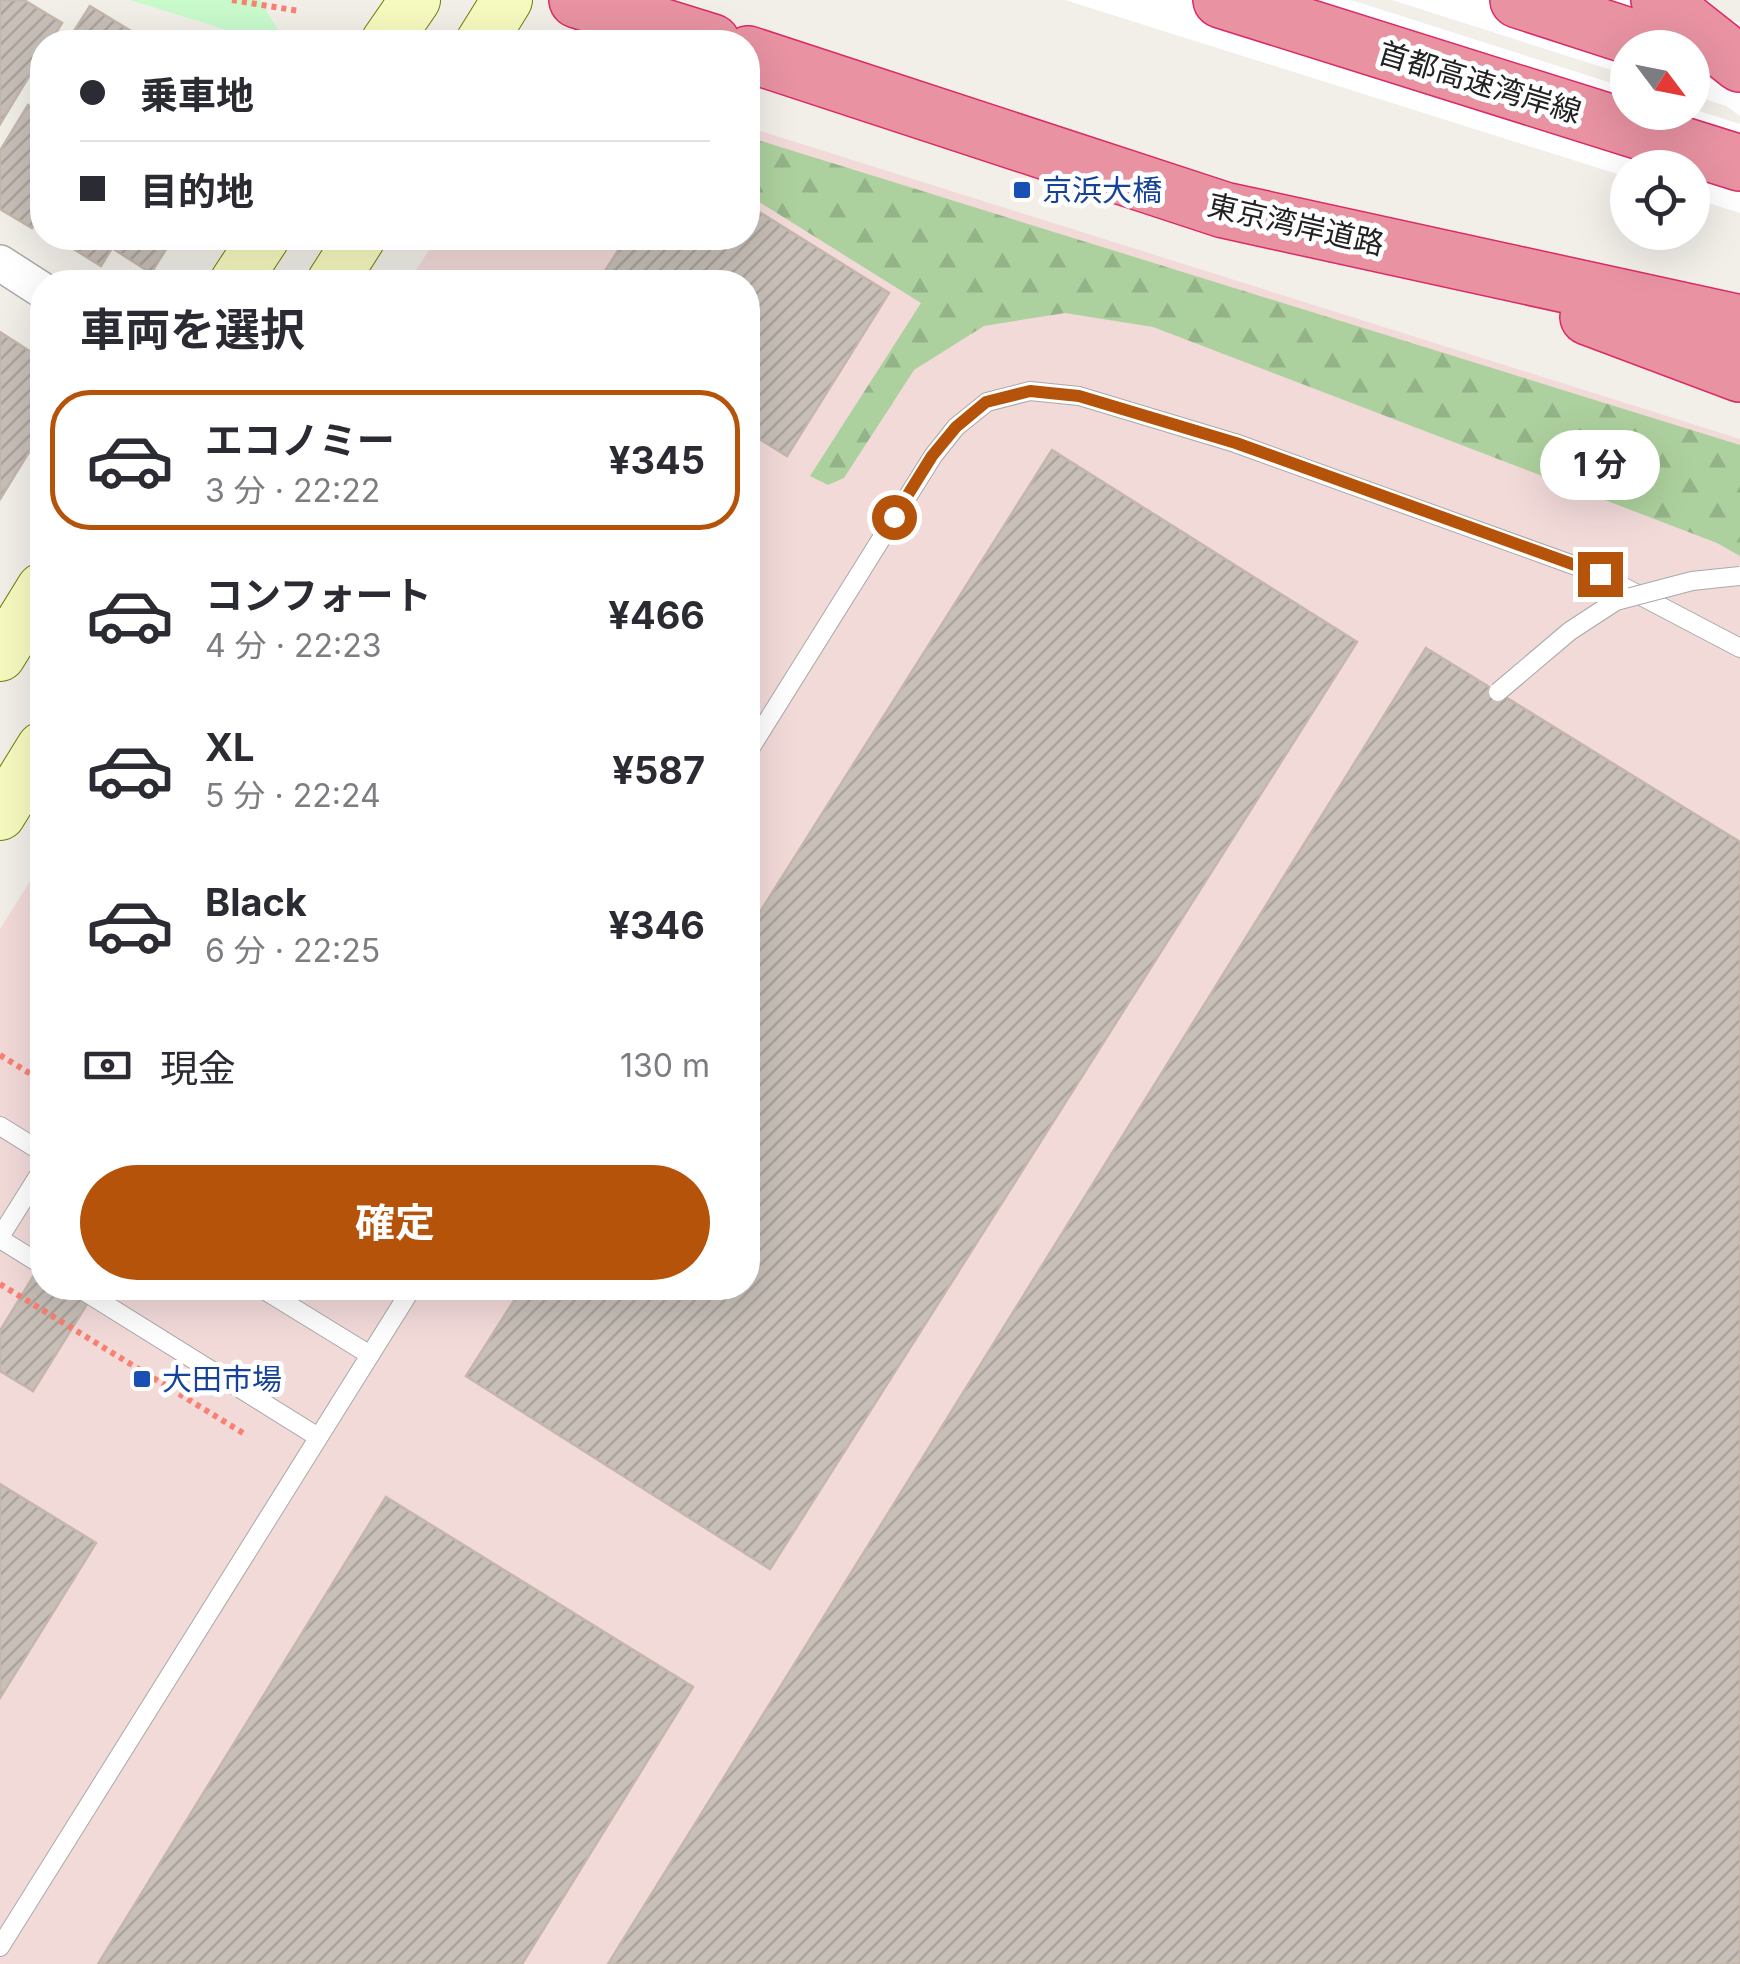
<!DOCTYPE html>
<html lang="ja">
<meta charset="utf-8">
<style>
body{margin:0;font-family:Inter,"Noto Sans JP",sans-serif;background:#f2f2f3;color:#2b2b33;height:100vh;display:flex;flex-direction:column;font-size:38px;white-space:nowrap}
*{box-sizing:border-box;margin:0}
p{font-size:32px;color:#7c7c81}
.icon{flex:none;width:55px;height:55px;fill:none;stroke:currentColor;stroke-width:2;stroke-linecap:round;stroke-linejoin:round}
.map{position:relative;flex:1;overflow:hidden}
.drawer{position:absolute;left:30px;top:270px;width:730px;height:1030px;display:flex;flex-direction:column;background:#fff;border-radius:40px;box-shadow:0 10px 40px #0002}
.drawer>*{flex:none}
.hud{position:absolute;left:30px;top:30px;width:730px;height:220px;border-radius:40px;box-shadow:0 10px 40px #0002;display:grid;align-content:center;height:220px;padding:0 50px;background:#fff}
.needle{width:65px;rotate:122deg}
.fabs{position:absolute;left:1610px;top:30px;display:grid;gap:20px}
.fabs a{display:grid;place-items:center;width:100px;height:100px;border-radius:50%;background:#fff;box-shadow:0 10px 40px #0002;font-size:50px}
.end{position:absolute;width:45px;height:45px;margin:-22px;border:12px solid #b45309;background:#fff;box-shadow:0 0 0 5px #fff}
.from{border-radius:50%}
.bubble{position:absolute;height:70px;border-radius:35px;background:#fff;box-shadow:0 10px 40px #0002;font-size:32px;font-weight:700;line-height:70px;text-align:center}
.hud b{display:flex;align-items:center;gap:35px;height:95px;font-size:38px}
.hud b+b{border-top:2px solid #e1e1e2}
.hud i{width:25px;height:25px;background:#2b2b33}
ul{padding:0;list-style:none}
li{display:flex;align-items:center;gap:30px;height:140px;margin:0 20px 15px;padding:0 30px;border:5px solid transparent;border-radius:40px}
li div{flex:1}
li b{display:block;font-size:38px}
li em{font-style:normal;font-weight:700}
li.current{border-color:#b45309}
li>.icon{width:90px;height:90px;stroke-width:1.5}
h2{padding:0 50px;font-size:45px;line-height:120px}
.pay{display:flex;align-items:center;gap:25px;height:110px;padding:0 50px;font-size:38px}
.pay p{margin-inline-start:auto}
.primary-button{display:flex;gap:20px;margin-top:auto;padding:20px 50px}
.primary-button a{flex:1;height:115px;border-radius:60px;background:#b45309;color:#fff;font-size:40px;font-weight:700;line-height:115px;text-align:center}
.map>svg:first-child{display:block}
.commercial{fill:#f2dad9}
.forest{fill:url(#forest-firs)}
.park{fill:#c8facc}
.pier{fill:#fff}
.building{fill:url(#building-hatch);stroke:#c4b6ab;stroke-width:2.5}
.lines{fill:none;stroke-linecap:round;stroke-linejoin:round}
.lane-casing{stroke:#a9a9a9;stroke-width:20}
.street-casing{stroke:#a9a9a9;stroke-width:38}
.secondary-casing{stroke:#707d05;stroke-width:52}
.highway-casing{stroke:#dc2a67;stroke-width:58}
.path{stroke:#fa8072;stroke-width:6;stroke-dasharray:5 5;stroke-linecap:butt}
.lane{stroke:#fff;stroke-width:18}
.street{stroke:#fff;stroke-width:35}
.secondary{stroke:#f7fabf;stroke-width:50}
.highway{stroke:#e892a2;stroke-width:55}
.lane-bridge-casing{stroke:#a9a9a9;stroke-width:20;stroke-linecap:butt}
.lane-bridge{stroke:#fff;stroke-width:18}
.route{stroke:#b45309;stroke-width:12}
.transit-dot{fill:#1a4fb4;stroke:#fff;stroke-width:4}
.labels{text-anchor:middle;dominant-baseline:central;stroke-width:10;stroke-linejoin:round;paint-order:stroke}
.street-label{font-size:30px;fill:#222;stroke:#fff}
.transit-label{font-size:30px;fill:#164399;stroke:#fff;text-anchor:start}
</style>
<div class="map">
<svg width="1740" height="1964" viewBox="0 0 1740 1964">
<defs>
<pattern id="forest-firs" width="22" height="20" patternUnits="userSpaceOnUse" patternTransform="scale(2.5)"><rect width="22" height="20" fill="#add19e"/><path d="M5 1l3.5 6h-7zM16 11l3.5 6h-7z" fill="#95b388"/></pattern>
<pattern id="building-hatch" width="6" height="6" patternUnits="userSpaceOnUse" patternTransform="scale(2.5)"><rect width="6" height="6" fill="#c7bfb8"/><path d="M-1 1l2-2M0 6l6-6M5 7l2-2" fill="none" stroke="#aba49e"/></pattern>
</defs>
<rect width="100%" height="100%" fill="#f2efe9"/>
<path class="commercial" d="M748,127L1740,439V1964H0V929L42,862V1288H748V282H408L437,238H748Z"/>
<path class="forest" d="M748,137L1740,445V556L1717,543L1153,327L1065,313L984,326L914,370L844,478L828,485L810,476L921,303L748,195Z"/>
<path class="park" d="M130,0H260L285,42H266Z"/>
<g class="pier">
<path d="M1065,0H1351L1627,88L1628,112H1692L1693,109L1740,124V213L1693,198L1692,168H1628L1627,177Z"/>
<path d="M1392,0H1685L1699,10L1740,23V116L1726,106L1693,95L1692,48H1628L1627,75Z"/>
</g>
<g class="building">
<path d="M0,0H24L62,23L50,42H42V55L0,124Z"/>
<path d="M90,6L149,42H67Z"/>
<path d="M28,105L42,114V211L32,228L0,209V151Z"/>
<path d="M748,205L889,293L787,456L748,432V282H598L626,238H748Z"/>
<path d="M63,238H173L151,273L112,248L101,266L61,241Z"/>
<path d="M0,332L42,359V431L0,499Z"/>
<path d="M1052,450L1357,642L770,1569L466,1376L522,1288H748V931Z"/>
<path d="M1426,648L1740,842V1964H608Z"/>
<path d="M42,1262V1288H97L33,1391L0,1371V1331Z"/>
<path d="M0,1484L96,1543L0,1698Z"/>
<path d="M386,1497L693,1687L522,1964H98Z"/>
</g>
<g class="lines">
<defs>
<g id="lane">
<path d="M748,752L933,456L956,427L987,402L1030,391L1079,396L1235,443L1601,575L1740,648"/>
<path d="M0,1126L42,1152"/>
<path d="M0,1237L42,1170"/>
<path d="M0,1239L42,1265"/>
<path d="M79,1288L318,1437"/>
<path d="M261,1288L370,1355"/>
<path d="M0,1947L412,1288"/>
</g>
<path id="street" d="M0,263L42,290"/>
<g id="secondary">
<path d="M386,42L415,0"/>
<path d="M481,42L507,0"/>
<path d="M235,282L264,238"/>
<path d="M332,282L360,238"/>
<path d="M0,656L42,588"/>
<path d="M0,815L42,747"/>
</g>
<g id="highway">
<path d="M577,0L712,42"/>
<path d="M1221,0L1740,163"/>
<path d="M1518,0L1666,48"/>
<path d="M1659,0L1740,64"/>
<path d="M748,54L1224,210L1740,323"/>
<path d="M1588,317L1740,374"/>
</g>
</defs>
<use href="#lane" class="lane-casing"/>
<use href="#street" class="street-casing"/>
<use href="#secondary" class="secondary-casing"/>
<use href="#highway" class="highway-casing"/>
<g class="path">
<path d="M232,0L299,11"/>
<path d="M0,1055L42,1081"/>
<path d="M0,1284L243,1433"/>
</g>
<use href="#lane" class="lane"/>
<use href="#street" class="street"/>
<use href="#secondary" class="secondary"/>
<use href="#highway" class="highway"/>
<defs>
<path id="lane-bridge" d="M1498,692L1570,631L1616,601L1692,581L1740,576"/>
</defs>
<use href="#lane-bridge" class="lane-bridge-casing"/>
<use href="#lane-bridge" class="lane-bridge"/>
</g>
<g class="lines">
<path class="route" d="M894,517L932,456L956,427L986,402L1030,391L1079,396L1236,443L1600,574"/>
</g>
<g class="transit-dot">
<rect x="1012" y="180" width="20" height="20" rx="5"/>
<rect x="132" y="1369" width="20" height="20" rx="5"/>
</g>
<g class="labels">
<g class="street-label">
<text transform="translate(1480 82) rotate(17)">首都高速湾岸線</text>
<text transform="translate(1296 224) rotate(13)">東京湾岸道路</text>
</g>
<g class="transit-label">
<text x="1042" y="190">京浜大橋</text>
<text x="162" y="1379">大田市場</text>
</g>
</g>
</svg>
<div class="fabs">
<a><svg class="needle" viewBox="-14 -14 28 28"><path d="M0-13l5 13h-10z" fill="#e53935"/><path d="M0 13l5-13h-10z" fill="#7c7c81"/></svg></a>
<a><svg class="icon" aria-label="locate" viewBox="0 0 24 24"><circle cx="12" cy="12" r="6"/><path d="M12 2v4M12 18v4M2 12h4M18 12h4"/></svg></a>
</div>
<i class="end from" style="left:894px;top:517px"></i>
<i class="end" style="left:1600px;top:574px"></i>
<div class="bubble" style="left:1540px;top:430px;width:120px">1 分</div>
<div class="hud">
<b><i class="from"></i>乗車地</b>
<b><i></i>目的地</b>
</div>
<section class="drawer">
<h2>車両を選択</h2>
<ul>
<li class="current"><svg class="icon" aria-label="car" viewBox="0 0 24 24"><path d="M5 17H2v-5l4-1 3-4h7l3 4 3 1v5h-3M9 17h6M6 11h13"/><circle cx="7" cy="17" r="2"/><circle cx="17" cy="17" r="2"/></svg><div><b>エコノミー</b><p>3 分 · 22:22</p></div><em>¥345</em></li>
<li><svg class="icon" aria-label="car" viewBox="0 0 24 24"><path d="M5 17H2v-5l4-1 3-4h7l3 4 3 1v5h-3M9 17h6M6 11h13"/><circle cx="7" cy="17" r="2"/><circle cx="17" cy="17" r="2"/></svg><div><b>コンフォート</b><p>4 分 · 22:23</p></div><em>¥466</em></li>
<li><svg class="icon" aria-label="car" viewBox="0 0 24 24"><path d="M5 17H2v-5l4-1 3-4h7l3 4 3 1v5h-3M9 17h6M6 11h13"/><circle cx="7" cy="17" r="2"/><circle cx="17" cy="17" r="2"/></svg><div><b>XL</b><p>5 分 · 22:24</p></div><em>¥587</em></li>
<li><svg class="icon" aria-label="car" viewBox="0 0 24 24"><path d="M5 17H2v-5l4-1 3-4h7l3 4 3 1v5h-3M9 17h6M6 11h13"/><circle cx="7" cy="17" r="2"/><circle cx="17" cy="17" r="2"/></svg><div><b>Black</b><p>6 分 · 22:25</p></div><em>¥346</em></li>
</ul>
<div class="pay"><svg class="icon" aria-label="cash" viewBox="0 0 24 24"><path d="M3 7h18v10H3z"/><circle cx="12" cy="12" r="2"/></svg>現金<p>130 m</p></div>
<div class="primary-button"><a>確定</a></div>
</section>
</div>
